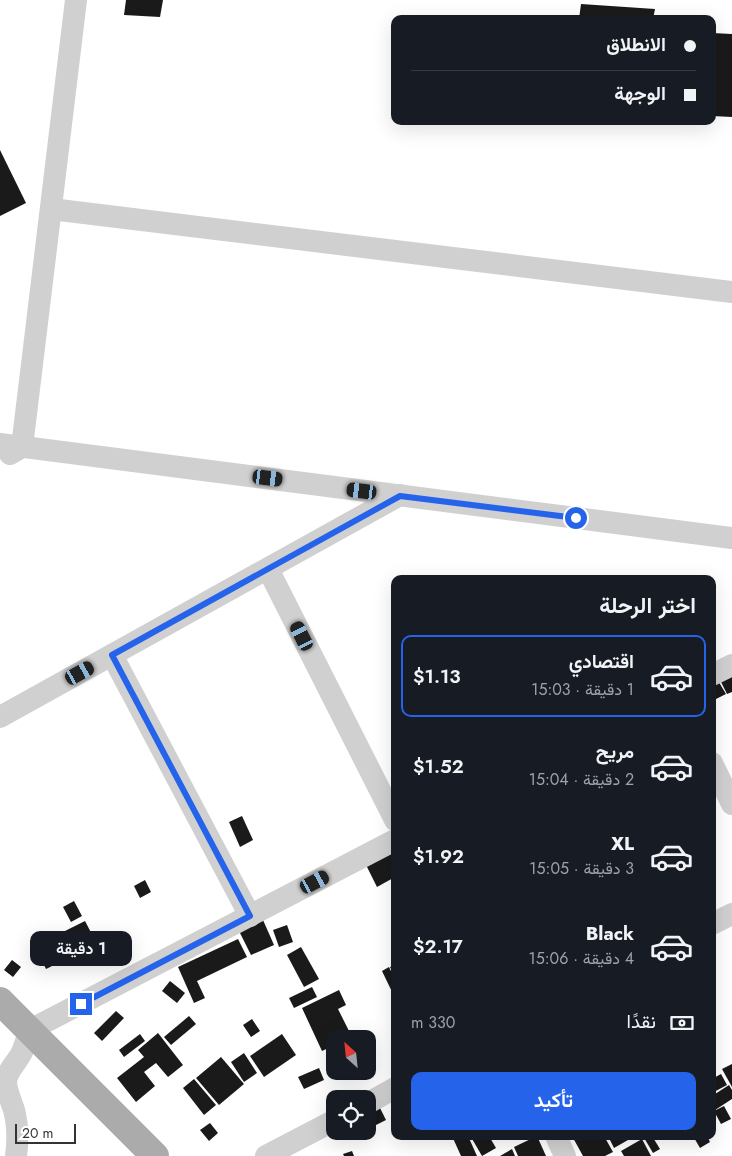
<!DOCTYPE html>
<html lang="ar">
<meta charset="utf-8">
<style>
body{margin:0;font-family:Jost,Vazirmatn,sans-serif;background:#20242c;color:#f1f3f6;direction:rtl;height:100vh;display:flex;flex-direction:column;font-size:19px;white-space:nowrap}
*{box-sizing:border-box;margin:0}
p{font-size:16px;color:#9ea1a6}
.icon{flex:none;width:28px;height:28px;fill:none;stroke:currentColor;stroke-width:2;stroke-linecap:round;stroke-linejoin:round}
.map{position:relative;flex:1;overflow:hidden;direction:ltr}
.details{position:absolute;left:391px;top:575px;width:325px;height:565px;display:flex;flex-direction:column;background:#171b24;border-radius:10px;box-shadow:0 5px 20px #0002;direction:rtl}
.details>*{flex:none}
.top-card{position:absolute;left:391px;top:15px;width:325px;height:110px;border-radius:10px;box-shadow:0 5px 20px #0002;direction:rtl;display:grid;align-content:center;height:110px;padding:0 20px;background:#171b24}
.needle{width:32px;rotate:333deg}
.buttons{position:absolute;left:326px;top:1030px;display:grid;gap:10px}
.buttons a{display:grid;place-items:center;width:50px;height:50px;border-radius:10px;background:#171b24;box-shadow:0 5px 20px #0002;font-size:25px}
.scale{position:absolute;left:15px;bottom:12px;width:61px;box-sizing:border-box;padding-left:5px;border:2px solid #333;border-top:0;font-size:14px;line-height:18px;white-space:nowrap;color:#333;-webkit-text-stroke:4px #fff;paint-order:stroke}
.end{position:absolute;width:22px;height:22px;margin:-11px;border:6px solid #2563eb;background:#fff;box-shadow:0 0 0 2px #fff}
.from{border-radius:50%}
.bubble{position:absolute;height:35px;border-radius:10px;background:#171b24;box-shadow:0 5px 20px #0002;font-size:16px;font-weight:600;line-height:35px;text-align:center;direction:rtl}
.car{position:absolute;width:15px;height:30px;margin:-15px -8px;border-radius:6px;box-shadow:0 0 4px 1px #0007;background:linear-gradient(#222 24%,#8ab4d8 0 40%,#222 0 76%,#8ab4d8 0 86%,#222 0)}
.top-card b{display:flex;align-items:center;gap:18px;height:48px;font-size:19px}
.top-card b+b{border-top:1px solid #363941}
.top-card i{width:12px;height:12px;background:#f1f3f6}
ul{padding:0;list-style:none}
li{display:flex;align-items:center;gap:15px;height:82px;margin:0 10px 8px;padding:0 10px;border:2px solid transparent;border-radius:10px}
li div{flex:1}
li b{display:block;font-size:19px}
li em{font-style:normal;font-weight:600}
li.selected{border-color:#2563eb}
li>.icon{width:45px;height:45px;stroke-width:1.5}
h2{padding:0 20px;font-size:22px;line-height:60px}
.pay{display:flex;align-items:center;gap:12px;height:55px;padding:0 20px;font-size:19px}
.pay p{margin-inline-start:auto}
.cta{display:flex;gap:10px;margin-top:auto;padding:10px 20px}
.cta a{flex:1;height:58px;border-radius:10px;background:#2563eb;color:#fff;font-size:20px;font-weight:600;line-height:58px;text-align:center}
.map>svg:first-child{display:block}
.building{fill:#1a1a1a}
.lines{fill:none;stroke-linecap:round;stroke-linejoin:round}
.minor{stroke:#d0d0d0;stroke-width:22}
.major{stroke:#ababab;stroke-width:28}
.route{stroke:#2563eb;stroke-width:6}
</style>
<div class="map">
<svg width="732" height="1156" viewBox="0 0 732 1156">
<rect width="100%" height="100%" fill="#fff"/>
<g class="building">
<path d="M126,0H163L160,17L124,15Z"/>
<path d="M581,4L655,9L653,19H579Z"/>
<path d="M712,33L732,34V117L712,116Z"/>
<path d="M0,150L26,203L0,216Z"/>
<path d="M732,672V692L727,694L719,678Z"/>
<path d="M717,679L726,694L712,701V682Z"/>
<path d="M242,816L253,840L240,847L229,822Z"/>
<path d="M387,847L395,862V877L377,887L363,859Z"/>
<path d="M145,880L151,892L140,898L134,886Z"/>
<path d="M74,901L82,916L71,922L63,907Z"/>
<path d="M263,920L274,945L251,955L239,931Z"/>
<path d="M85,921L97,944L46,969L35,946Z"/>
<path d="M287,925L293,942L279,947L273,930Z"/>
<path d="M238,939L247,957L197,981L205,998L194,1003L178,967Z"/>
<path d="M301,947L319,979L304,987L287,955Z"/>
<path d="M12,960L21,967L13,977L4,970Z"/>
<path d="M395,965V977L390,967Z"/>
<path d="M389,967L395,980V998L382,971Z"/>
<path d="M170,981L185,993L177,1003L162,991Z"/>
<path d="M312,987L317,997L294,1008L289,998Z"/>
<path d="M339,990L346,1005L338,1009L352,1037L347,1039H335V1045L322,1051L302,1008Z"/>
<path d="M116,1011L124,1018L102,1041L94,1033Z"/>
<path d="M189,1016L196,1024L171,1045L164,1037Z"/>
<path d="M252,1019L260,1031L251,1037L243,1025Z"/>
<path d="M158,1033L183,1065L168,1077L156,1063L144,1072L155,1086L136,1102L117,1078L144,1057L138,1050Z"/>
<path d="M140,1034L145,1041L124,1057L119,1050Z"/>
<path d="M282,1034L296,1055L264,1077L250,1056Z"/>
<path d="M244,1053L257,1073L244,1082L231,1062Z"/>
<path d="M221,1057L244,1084L219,1105L196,1078Z"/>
<path d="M732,1064V1087L722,1069Z"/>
<path d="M319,1068L324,1080L304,1089L298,1077Z"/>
<path d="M721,1074L727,1085L712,1093V1079Z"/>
<path d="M194,1079L216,1105L204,1115L183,1088Z"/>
<path d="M729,1085L732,1090V1099L712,1112V1096Z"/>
<path d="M379,1106L386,1120L372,1127L368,1119V1113Z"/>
<path d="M724,1106L731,1119L721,1124L714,1111Z"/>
<path d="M210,1123L218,1133L209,1141L200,1130Z"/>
<path d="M452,1136H468L477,1156H461Z"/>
<path d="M473,1136H489L496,1148L482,1156L471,1137Z"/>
<path d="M537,1136L546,1156H518L514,1147Z"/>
<path d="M572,1136H604L613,1152L605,1156H583Z"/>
<path d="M608,1136H635L614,1148Z"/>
<path d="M643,1136H652L660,1149L653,1153Z"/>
<path d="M693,1136H707L710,1142L700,1148Z"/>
<path d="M642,1139L651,1156H624L621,1151Z"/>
<path d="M512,1149L515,1156H500Z"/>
<path d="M352,1151L354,1156H344L343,1154Z"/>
</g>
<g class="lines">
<g class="minor">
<path d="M51,209L732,292"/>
<path d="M0,444L732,538"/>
<path d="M10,454L22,447L76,0"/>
<path d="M268,569L395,820"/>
<path d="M112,655L250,916"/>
<path d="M712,675L732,665"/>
<path d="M0,717L400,495"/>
<path d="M712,763L732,804"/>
<path d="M712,924L732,914"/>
<path d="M368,1103L395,1088"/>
<path d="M556,1136L565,1156"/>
<path d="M16,1156C18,1141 18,1125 14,1110C11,1101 7,1092 6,1083C6,1071 17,1063 22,1052C25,1045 27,1038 30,1030L395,840"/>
<path d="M266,1156L335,1120"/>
</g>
<path class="major" d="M0,1001L155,1156"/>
</g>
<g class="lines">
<path class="route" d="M81,1004L250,916L112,655L400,496L576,518"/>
</g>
</svg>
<div class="buttons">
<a><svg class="needle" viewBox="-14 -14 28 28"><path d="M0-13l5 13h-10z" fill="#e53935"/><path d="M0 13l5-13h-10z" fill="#9ea1a6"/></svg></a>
<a><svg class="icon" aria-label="locate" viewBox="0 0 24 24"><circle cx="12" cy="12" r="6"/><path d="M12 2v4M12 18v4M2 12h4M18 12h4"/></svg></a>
</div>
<div class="scale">20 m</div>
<i class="end from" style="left:576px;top:518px"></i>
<i class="end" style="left:81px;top:1004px"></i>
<div class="bubble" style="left:30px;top:931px;width:102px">1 دقيقة</div>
<i class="car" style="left:268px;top:478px;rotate:97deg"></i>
<i class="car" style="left:362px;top:491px;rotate:277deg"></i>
<i class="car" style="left:302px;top:636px;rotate:333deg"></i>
<i class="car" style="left:80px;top:673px;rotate:61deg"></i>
<i class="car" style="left:315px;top:882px;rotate:62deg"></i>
<div class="top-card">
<b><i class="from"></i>الانطلاق</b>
<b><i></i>الوجهة</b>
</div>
<section class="details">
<h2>اختر الرحلة</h2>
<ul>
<li class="selected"><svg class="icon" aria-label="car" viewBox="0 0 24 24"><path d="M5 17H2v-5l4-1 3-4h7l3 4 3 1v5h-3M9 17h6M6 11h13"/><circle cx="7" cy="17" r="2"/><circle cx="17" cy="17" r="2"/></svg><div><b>اقتصادي</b><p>1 دقيقة · 15:03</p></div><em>$1.13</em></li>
<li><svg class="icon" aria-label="car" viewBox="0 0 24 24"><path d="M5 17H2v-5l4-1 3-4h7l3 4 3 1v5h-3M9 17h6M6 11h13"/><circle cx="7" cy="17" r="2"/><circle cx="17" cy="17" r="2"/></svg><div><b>مريح</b><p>2 دقيقة · 15:04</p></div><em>$1.52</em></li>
<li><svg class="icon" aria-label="car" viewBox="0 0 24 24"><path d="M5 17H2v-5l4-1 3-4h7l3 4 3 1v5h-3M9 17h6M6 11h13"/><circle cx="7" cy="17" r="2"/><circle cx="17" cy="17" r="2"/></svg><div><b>XL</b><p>3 دقيقة · 15:05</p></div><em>$1.92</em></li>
<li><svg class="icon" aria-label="car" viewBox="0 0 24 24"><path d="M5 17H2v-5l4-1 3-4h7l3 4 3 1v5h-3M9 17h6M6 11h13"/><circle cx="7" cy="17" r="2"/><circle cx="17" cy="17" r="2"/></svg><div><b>Black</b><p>4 دقيقة · 15:06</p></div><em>$2.17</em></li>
</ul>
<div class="pay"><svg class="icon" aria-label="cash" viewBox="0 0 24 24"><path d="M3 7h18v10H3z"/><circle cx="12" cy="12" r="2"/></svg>نقدًا<p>330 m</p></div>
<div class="cta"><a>تأكيد</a></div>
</section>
</div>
